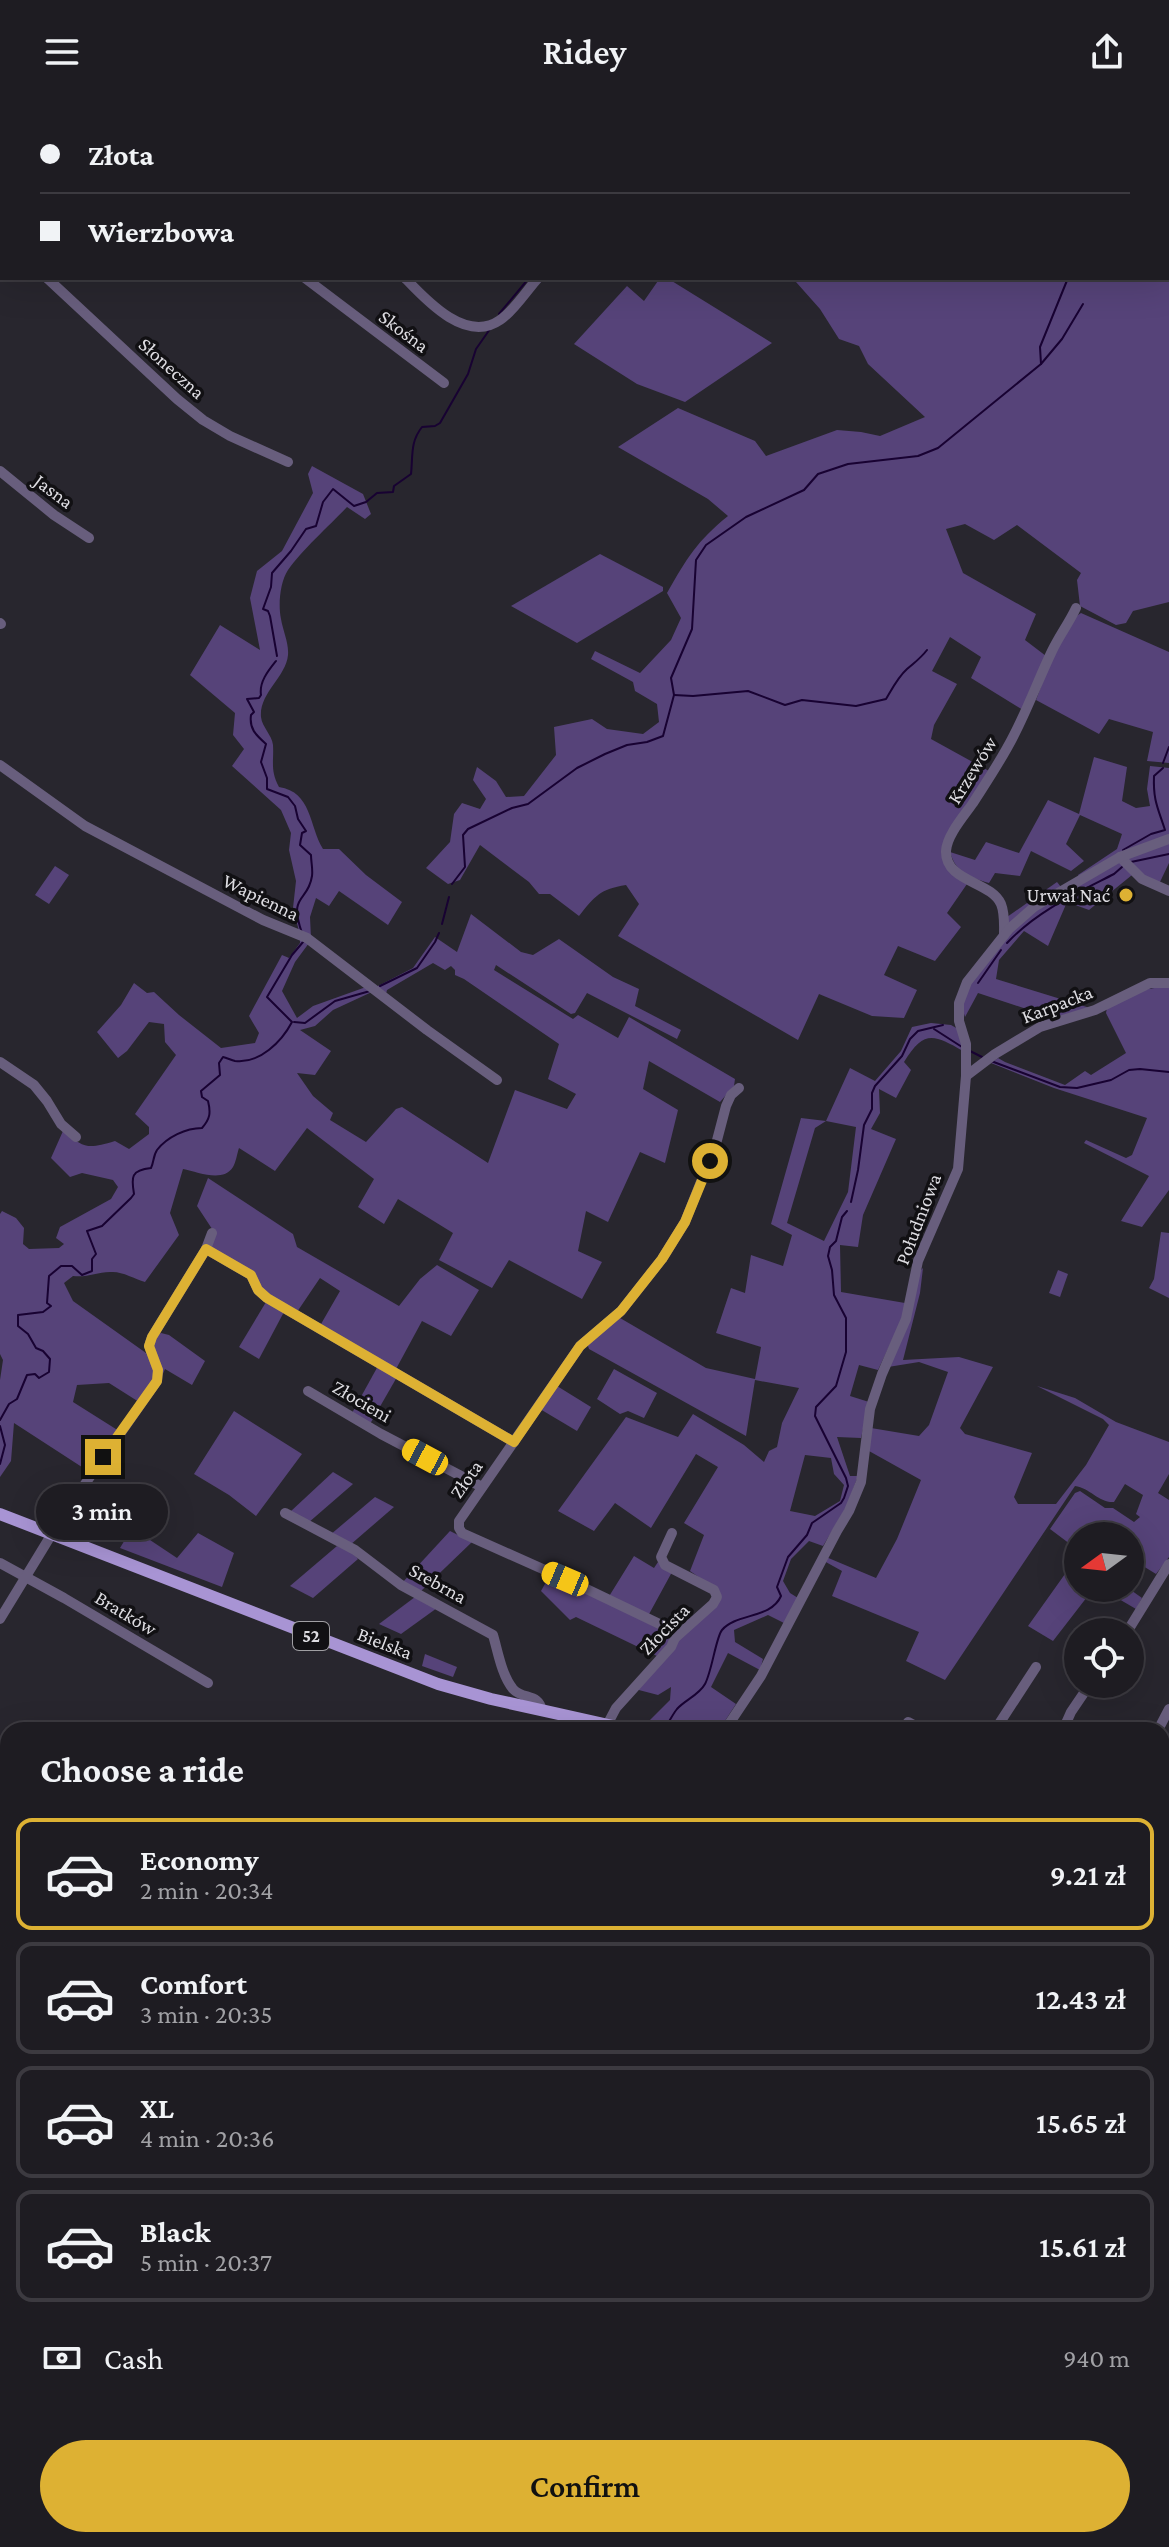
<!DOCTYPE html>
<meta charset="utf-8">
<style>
body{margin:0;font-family:"Crimson Pro",serif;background:#26252a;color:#f1f3f6;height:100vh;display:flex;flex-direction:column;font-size:30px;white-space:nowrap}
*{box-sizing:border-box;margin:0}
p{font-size:26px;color:#a1a1a5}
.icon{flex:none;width:44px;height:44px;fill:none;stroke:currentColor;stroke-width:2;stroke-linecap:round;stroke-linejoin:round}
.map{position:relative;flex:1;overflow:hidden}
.side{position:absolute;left:0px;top:1618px;width:1170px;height:826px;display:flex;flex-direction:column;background:#1e1c22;border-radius:24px 24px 0 0;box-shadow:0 8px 32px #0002,0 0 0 2px #3c3a40}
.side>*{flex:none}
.banner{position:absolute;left:0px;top:0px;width:1170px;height:176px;box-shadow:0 8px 32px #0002,0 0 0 2px #3c3a40;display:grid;align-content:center;height:176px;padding:0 40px;background:#1e1c22}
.needle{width:52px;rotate:255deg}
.tools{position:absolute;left:1064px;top:1418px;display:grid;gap:16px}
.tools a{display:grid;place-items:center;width:80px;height:80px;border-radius:50%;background:#1e1c22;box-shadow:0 8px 32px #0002,0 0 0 2px #3c3a40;font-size:40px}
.end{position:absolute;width:36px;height:36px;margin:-18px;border:10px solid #ddb133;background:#111;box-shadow:0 0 0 4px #111}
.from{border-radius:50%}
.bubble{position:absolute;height:56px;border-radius:28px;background:#1e1c22;box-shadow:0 8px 32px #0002,0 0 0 2px #3c3a40;font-size:26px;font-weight:600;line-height:56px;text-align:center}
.car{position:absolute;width:24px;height:48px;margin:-24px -12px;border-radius:10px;box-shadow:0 0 6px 2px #0007;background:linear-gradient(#f5c518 24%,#345 0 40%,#f5c518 0 76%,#345 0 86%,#f5c518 0)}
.banner b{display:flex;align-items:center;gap:28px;height:76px;font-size:30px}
.banner b+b{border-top:2px solid #3c3a40}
.banner i{width:20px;height:20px;background:#f1f3f6}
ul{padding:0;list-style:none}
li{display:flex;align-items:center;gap:24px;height:112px;margin:0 16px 12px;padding:0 24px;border:4px solid #3c3a40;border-radius:16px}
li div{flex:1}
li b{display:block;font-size:30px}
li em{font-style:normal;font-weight:600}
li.selected{border-color:#ddb133}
li>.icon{width:72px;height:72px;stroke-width:1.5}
h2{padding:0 40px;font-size:36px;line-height:96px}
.pay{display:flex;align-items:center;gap:20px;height:88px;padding:0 40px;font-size:30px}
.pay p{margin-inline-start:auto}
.action{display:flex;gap:16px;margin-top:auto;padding:16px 40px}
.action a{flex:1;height:92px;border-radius:48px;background:#ddb133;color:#111;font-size:32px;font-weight:600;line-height:92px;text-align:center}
header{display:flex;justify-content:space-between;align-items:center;height:104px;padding:0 40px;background:#1e1c22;font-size:36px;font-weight:600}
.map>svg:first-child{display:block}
.green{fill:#564379;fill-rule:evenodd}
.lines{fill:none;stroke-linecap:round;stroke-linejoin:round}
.stream{stroke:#180232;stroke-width:2}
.minor{stroke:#685e7d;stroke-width:10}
.major{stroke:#a894d4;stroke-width:12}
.route{stroke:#ddb133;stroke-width:10}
.poi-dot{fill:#ddb133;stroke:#111013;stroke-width:3}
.labels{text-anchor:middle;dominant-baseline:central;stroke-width:7;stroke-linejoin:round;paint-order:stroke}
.shield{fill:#111013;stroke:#a09fa3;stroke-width:2}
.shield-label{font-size:18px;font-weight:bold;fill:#dddce1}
.street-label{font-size:20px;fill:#dddce1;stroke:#111013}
.poi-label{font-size:20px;fill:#dddce1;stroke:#111013;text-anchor:end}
</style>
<header><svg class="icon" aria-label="menu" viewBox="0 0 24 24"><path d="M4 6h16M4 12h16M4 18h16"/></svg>Ridey<svg class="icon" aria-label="share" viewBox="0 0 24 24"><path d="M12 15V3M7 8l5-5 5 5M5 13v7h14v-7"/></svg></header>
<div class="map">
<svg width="1169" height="2443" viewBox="0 0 1169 2443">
<rect width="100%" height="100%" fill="#28262e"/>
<g class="green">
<path d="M858,0H1169V498L1133,507L1126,519L1116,521L1080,502L1077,476L1081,469L1017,421L994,436L965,420L946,425L963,469L1036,510L1025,536L1046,552L1023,606L971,574L981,553L950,533L932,567L957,580L934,621L931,635L989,667L944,752L967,780L947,809L961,823L935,857L898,842L884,871L917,886L904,914L872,912L819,890L798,936L618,832L639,800L626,781C600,785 595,792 579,812L550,790H539L529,778L480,741L460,776L448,780L426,764L450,738L454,710L462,699L480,705L486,695L473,676L477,663L496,677L506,693L524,692L556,651L554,623L592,615L607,625L643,630L659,618L657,600L635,587L633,578L591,555L595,547L640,569L671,536L681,514L667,489C687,454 697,437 728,412L708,395L618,343L678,304L755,337L766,352L837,326L861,328L880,332L925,313L868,260L859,242L839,235L820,205L796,178L801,174H1168V2H860Z"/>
<path d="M660,174H667L772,239L685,298L637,280L574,240L627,182L644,197Z"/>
<path d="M312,362L363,390L371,410L365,415L347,403C330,421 301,447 288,466C280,478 278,501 281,515C283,527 289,539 288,551C286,573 259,589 261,613C262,623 272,631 273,641C274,658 270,666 279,683C312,688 309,722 323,745H339L366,771L402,798L388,821L339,787L329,802L316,794L310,813L311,834L299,827L293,804L296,777L289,746L291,729L281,706L232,662L244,645L233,631L235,609L190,571L220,521L260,546L250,494L257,467L282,447L313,389L308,370Z"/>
<path d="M600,450L663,483V487L577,539L511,502Z"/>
<path d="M1081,509L1169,548V659L1147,657L1153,628L1109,615L1099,630L1036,596L1054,548L1075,513Z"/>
<path d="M1094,653L1127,663L1122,697L1136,704L1150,702L1147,685L1150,662L1169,664V732L1079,773L1078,771L1117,745L1122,730L1080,711L1066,740L1084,757L1071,767L1031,747L1020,772L995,769L989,779C969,773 956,769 950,748L975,756L986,738L1019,749L1048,696L1079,710Z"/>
<path d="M1169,738V759L1159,780L1143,772L1126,755Z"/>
<path d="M1120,756L1132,771L1089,806L1067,798L1048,842L1024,827L999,856L996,875L1090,904L1054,914L978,889L965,913L961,900L971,876L993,847L1036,804Z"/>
<path d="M55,762L69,771L49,800L35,791Z"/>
<path d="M1057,778L1061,783L1007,823V813Z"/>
<path d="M471,810L521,848L533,851L559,835L613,873L639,885L635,902L681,926L677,935L587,889L575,909L571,910L496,861L494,866L573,915L578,911L618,934L629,913L735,975L734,982L720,998L649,957L643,985L678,1006L665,1059L640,1048L608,1118L586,1107L578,1147L602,1158L582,1195L509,1156L492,1184L439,1156L453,1129L398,1095L384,1120L358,1103L374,1075L307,1024L275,1067L239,1044C237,1050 236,1058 233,1063C223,1079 198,1068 183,1065L170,1109L179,1131L145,1178C135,1175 123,1168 113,1168C98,1167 88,1174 73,1172L64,1179L73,1197L146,1249L154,1265V1276L139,1298L109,1279L77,1281L73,1298L119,1327L88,1367L14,1319L11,1357L0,1373V1276L3,1256L0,1250V1110L2,1107L16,1114L24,1124L23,1140L29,1145L59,1144L64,1140L56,1134L60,1123L111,1095L118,1083L113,1076L82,1069L70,1073L51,1054L63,1027C85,1045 88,1045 115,1037L129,1045L149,1030V1023L135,1010L176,951L165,938L164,920L149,918L127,947L118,954L97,928L121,901L134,879L147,889L154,888L179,911L221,944L255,939L259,929L249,912L282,851L289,854L300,839V833L309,839L295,858L282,887L297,914L313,902L366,883L374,887L333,906L315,922L300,926L331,947L315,971L297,969L313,992L333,1009L330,1016L366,1038L396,1005L402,1003L488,1059L515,986L567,1005L576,990L548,975L559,940L464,875L455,871V866L451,862L445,866L433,859L387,886L386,890L376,883L413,864L435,833L457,848Z"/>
<path d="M1160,883H1169V1086L1142,1123L1121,1117L1149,1072L1084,1039L1086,1036L1126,1054L1132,1051L1147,1014L1054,984L991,959L998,954L1005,958L1065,981L1085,967L1091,971L1126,949L1106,909L1107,904L1143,886Z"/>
<path d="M931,919L951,921L958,925L963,947C933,930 924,926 904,958L911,966L896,994L879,985L880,1009L871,1025L896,1035L863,1111L858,1143L840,1141L841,1188L905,1199L903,1213L878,1266L859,1261L850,1292L869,1298L861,1334L837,1333L850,1372H858L846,1404L823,1442L809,1437L791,1455L783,1477L790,1489L798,1494L784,1519L768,1511L734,1526L735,1538L763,1555L760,1566L728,1549L711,1583L736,1600L719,1626H682L650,1616L670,1596L671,1583L658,1591L635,1585L678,1535L717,1500L716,1485L690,1467L704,1431L684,1419L718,1363L696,1350L651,1424L615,1399L594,1427L558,1407L626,1313L678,1333L693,1310L744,1341L764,1358L769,1347L777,1343L782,1319L799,1284L755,1276L746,1332L589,1245L587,1239L620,1214L706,1264L755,1275L761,1243L716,1229L731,1184L745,1189L751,1151L783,1162L792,1131L771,1120L801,1014L826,1017L850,964L875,977L901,947L912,923ZM826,1017L856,1023L848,1088L824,1137L787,1119L815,1024ZM805,1351L831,1354L834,1370L844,1381L840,1397L815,1412L790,1407Z"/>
<path d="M208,1074L293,1130L297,1143L399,1202L420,1175L437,1161L479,1186L451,1232L422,1217L396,1265L321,1220L340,1187L320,1174L297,1208L261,1185L210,1144L216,1131L197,1102Z"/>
<path d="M1161,1128L1169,1129V1194L1149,1184L1154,1175Z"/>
<path d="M923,1164L920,1189L903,1256L959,1253L993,1263L960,1324L965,1330L1032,1349L1014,1393L1018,1400H1056L1086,1361L1109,1321L1103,1315L1037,1282L1075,1294L1116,1318L1169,1338V1370L1158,1389L1169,1396V1453L1156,1470L1130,1454V1432H1078V1446L1050,1425L1075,1389L1080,1387L1105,1404H1113L1134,1418L1140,1413L1136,1410L1143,1391L1125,1380L1114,1398C1099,1399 1090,1384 1075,1382L945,1576L906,1557L919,1528L832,1492L842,1467L824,1457L826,1453L876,1474L897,1435L921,1376L869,1347L871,1324L919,1332L929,1321L948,1268L919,1258L888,1263L918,1169Z"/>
<path d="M1058,1166L1068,1170L1060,1193L1049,1189Z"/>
<path d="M266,1198L285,1206L259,1255L239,1243Z"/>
<path d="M161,1229L169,1231L205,1257L192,1281L165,1265L162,1272L152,1250L155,1232Z"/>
<path d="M378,1262L397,1273L370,1320L352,1309Z"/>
<path d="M614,1265L657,1289L644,1314L628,1307L620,1310L597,1295Z"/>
<path d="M557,1282L591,1303L577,1327L540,1305Z"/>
<path d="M234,1307L302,1350L256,1412L229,1391L194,1370Z"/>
<path d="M333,1368L353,1380L308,1419L290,1408Z"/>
<path d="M375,1393L394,1403L350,1441L330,1431Z"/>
<path d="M132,1424L177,1454L198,1429L234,1449L222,1483L120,1444Z"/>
<path d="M450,1427L472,1438L420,1488L402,1479Z"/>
<path d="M337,1442L352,1448L358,1455L313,1494L290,1482Z"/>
<path d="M634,1452L654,1464L658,1458L672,1468L648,1512L608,1494Z"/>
<path d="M1078,1469V1484H1094L1053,1537L1028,1522L1065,1470L1074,1475Z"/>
<path d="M550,1471L668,1529L670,1536L659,1553L576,1513L570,1516L541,1487Z"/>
<path d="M1100,1484H1128L1142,1494L1136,1505Z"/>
<path d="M415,1493L437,1504L401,1530L379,1520Z"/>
<path d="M425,1550L457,1563L453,1573L422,1562Z"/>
<path d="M1169,2183V2443H747L746,2436H1162V2187Z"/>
<path d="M68,2436H153L172,2443H57Z"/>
<path d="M164,2436H315L310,2443H283L270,2438L267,2443H182Z"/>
</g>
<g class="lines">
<g class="stream">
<path d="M809,2L813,0"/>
<path d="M499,210L529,174"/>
<path d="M1041,260L1040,243L1068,174"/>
<path d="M277,552L270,512L268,507L263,505L271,483L272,469L291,447L306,425L316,422L323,398L333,385L354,402L366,398L377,389L393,388L394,382L411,370C413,352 410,338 422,323L435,322L440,319L468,270L476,245L490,225"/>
<path d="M276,557C268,567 259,578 261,591L259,594L247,595L254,608L251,611C249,625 256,631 266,640L261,658L267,674V685L288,693L295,702L298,715L306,727L302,729L300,741L311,751C311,758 313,765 312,772C308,799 288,789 302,829"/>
<path d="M674,591L693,592L748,587L785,601L802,596L856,602L886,595C892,585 898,573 907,565C915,558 920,555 927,546"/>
<path d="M1163,659L1169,643"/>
<path d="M1123,746L1151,730L1165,726C1158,704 1153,697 1154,672L1163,664"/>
<path d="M1131,758L1169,750"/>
<path d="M452,780L465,763L463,731L468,725L512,704L528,700L577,664L605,650L627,641L647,638L663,632L674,591L671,574L692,525L696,456L706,441L746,413L804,386L818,370L848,360L918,352L938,344L1041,260L1062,235L1083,200"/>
<path d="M442,820L449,793"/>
<path d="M1007,839C1037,807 1075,790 1114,770L1122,763"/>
<path d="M978,879L1001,846"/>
<path d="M380,882L417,864L435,838L439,829"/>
<path d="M294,918L305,919L335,897L370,887"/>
<path d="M934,925L962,943"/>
<path d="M970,947L982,953"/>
<path d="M991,957L1060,983L1077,984L1111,976L1129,966L1140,965L1169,968"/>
<path d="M851,1098L858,1066L864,1021L872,1005V989L875,982L902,952L910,935L918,927L943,921"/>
<path d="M0,1316L9,1300L17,1295L27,1271L35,1270L39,1274L49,1268L50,1255L43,1247L36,1244L28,1230L18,1222V1211L43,1208L51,1202L47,1199L49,1172L61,1162H72L82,1171L92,1167V1155L96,1150L87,1127L102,1122L131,1094L134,1090C131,1073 131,1066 151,1064C154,1058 153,1052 157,1046C167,1033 186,1024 202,1024C210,1015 211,1009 208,997L202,993L201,987L220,971L219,959L223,953C227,954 231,956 235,957C260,960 282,937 292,918L267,893L292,851L303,838"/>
<path d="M0,1322L5,1341L0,1360"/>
<path d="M667,1621C670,1616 673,1610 677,1605C685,1596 699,1591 705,1580C712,1567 716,1533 722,1526C736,1509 771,1515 781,1492L777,1483L788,1453L807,1431L812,1419L841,1399L844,1394L848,1382L846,1374L815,1312L816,1303L836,1282L846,1248V1214L834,1191L832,1166L828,1152L830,1143L836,1137L842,1113L847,1107"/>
<path d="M0,1685L8,1687"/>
<path d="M1162,1732L1169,1735"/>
<path d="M1162,2362L1169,2357"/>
<path d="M996,2443L1005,2436"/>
</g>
<g class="minor">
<path d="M26,0L31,2"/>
<path d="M227,0L232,2"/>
<path d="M247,2L253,0"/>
<path d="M0,131L2,133"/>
<path d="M47,174L177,295L203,316L230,332L288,358"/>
<path d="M305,174L444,279"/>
<path d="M405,174C426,196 466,240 500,216C513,208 527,186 538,174"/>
<path d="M0,367L54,411L89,434"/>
<path d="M0,519L1,520"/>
<path d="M0,661L85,722L263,816L307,834L427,926L497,976"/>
<path d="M1120,753L1142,775L1169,787"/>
<path d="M1004,831C1004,821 1005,810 1001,800C991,777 945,778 946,747C947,731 964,712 973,699C987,677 1002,655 1014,631C1028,604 1039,574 1052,547C1059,532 1069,519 1076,504"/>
<path d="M0,958L34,981L47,997L61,1020L76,1033"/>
<path d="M966,972L995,950L1040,923L1095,906L1150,879H1169"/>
<path d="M206,1145L251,1171L258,1186L267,1194L514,1338"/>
<path d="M308,1287L381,1330L482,1383"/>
<path d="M285,1409L355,1446L401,1481L493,1531C498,1548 502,1572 513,1585C523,1596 539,1589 542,1607"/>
<path d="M0,1459L64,1494L208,1579"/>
<path d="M0,1515L64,1410L157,1277L158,1266L149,1242L152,1233L206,1145L212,1129"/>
<path d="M1127,1528L1169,1460"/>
<path d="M675,1534L672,1526L574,1479L462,1429L459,1424V1417L580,1242L621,1207L662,1155L685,1118L716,1040L726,1002L731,991L739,984"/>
<path d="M908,1618L923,1626"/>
<path d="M607,1621L616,1604L671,1543L675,1534L713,1500L717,1493L714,1486L665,1461L661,1453L672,1429"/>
<path d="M725,1626L761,1572L837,1427L849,1407L861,1378L870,1305L882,1270L906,1215L918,1157L958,1065L966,972V940L959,917V899L967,878L1009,825L1034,803L1120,753L1169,735"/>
<path d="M995,1626L1036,1563"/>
<path d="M1063,1626L1071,1608L1090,1580"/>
<path d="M1158,1626L1169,1605"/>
<path d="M0,1666L8,1670"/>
<path d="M0,1814H8"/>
<path d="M1162,1936L1169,1942"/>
<path d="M1162,1966L1169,1964"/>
<path d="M0,2081L8,2086"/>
<path d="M1162,2117L1169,2113"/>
<path d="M0,2228L8,2233"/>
<path d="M157,2436L176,2443"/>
<path d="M50,2443L62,2436"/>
<path d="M363,2443L367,2436"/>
<path d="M562,2443V2436"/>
</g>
<g class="major">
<path d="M0,1410L438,1580L491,1595L631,1626"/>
<path d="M1162,1745L1169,1747"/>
</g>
</g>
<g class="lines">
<path class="route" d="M103,1353L157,1277L158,1266L149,1242L152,1233L206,1145L251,1171L258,1186L267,1194L514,1338L580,1242L621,1207L662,1155L685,1118L710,1057"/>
</g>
<circle class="poi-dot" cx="1126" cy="791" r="8"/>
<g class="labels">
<rect class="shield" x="293" y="1518" width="36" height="28" rx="6"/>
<g class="shield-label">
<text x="311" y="1532">52</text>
</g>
<g class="street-label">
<text transform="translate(404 227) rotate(37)">Skośna</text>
<text transform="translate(172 264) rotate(42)">Słoneczna</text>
<text transform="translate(54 387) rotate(37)">Jasna</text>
<text transform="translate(972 666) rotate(-58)">Krzewów</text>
<text transform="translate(261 793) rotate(26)">Wapienna</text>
<text transform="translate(1057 900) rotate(-21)">Karpacka</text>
<text transform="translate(918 1115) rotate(-69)">Południowa</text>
<text transform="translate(362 1297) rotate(30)">Złocieni</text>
<text transform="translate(466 1375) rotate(-55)">Złota</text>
<text transform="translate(438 1479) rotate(29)">Srebrna</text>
<text transform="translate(126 1509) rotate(31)">Bratków</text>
<text transform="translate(664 1525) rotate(-46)">Złocista</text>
<text transform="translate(385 1539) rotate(21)">Bielska</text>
</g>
<g class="poi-label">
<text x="1110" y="791">Urwał Nać</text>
</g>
</g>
</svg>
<div class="tools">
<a><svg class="needle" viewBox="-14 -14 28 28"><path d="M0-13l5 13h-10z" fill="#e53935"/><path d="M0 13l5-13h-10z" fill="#a1a1a5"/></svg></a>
<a><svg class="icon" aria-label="locate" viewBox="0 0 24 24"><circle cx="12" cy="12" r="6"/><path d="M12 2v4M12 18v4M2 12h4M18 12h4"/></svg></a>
</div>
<i class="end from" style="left:710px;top:1057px"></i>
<i class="end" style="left:103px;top:1353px"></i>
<div class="bubble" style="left:36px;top:1380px;width:132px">3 min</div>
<i class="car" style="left:425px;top:1353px;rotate:298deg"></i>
<i class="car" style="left:565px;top:1475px;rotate:293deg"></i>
<div class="banner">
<b><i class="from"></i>Złota</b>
<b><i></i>Wierzbowa</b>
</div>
<section class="side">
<h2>Choose a ride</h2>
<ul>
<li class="selected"><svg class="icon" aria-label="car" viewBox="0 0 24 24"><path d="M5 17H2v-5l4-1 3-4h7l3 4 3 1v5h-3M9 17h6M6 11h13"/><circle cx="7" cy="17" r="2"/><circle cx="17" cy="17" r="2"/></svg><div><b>Economy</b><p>2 min · 20:34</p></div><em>9.21 zł</em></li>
<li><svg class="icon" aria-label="car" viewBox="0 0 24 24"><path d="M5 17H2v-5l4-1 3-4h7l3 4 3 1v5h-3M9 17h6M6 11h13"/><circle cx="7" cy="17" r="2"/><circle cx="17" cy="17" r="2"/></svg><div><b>Comfort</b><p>3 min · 20:35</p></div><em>12.43 zł</em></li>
<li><svg class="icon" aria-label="car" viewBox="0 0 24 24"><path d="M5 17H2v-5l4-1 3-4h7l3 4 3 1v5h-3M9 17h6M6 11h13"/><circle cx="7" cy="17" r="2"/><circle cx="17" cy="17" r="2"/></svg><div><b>XL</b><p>4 min · 20:36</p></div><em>15.65 zł</em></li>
<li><svg class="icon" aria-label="car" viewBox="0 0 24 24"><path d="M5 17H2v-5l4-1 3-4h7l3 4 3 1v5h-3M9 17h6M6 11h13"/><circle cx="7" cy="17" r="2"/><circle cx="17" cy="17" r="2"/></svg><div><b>Black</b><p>5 min · 20:37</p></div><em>15.61 zł</em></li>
</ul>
<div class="pay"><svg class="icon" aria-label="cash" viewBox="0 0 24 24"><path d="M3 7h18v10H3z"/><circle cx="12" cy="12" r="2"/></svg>Cash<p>940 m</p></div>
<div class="action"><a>Confirm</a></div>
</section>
</div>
